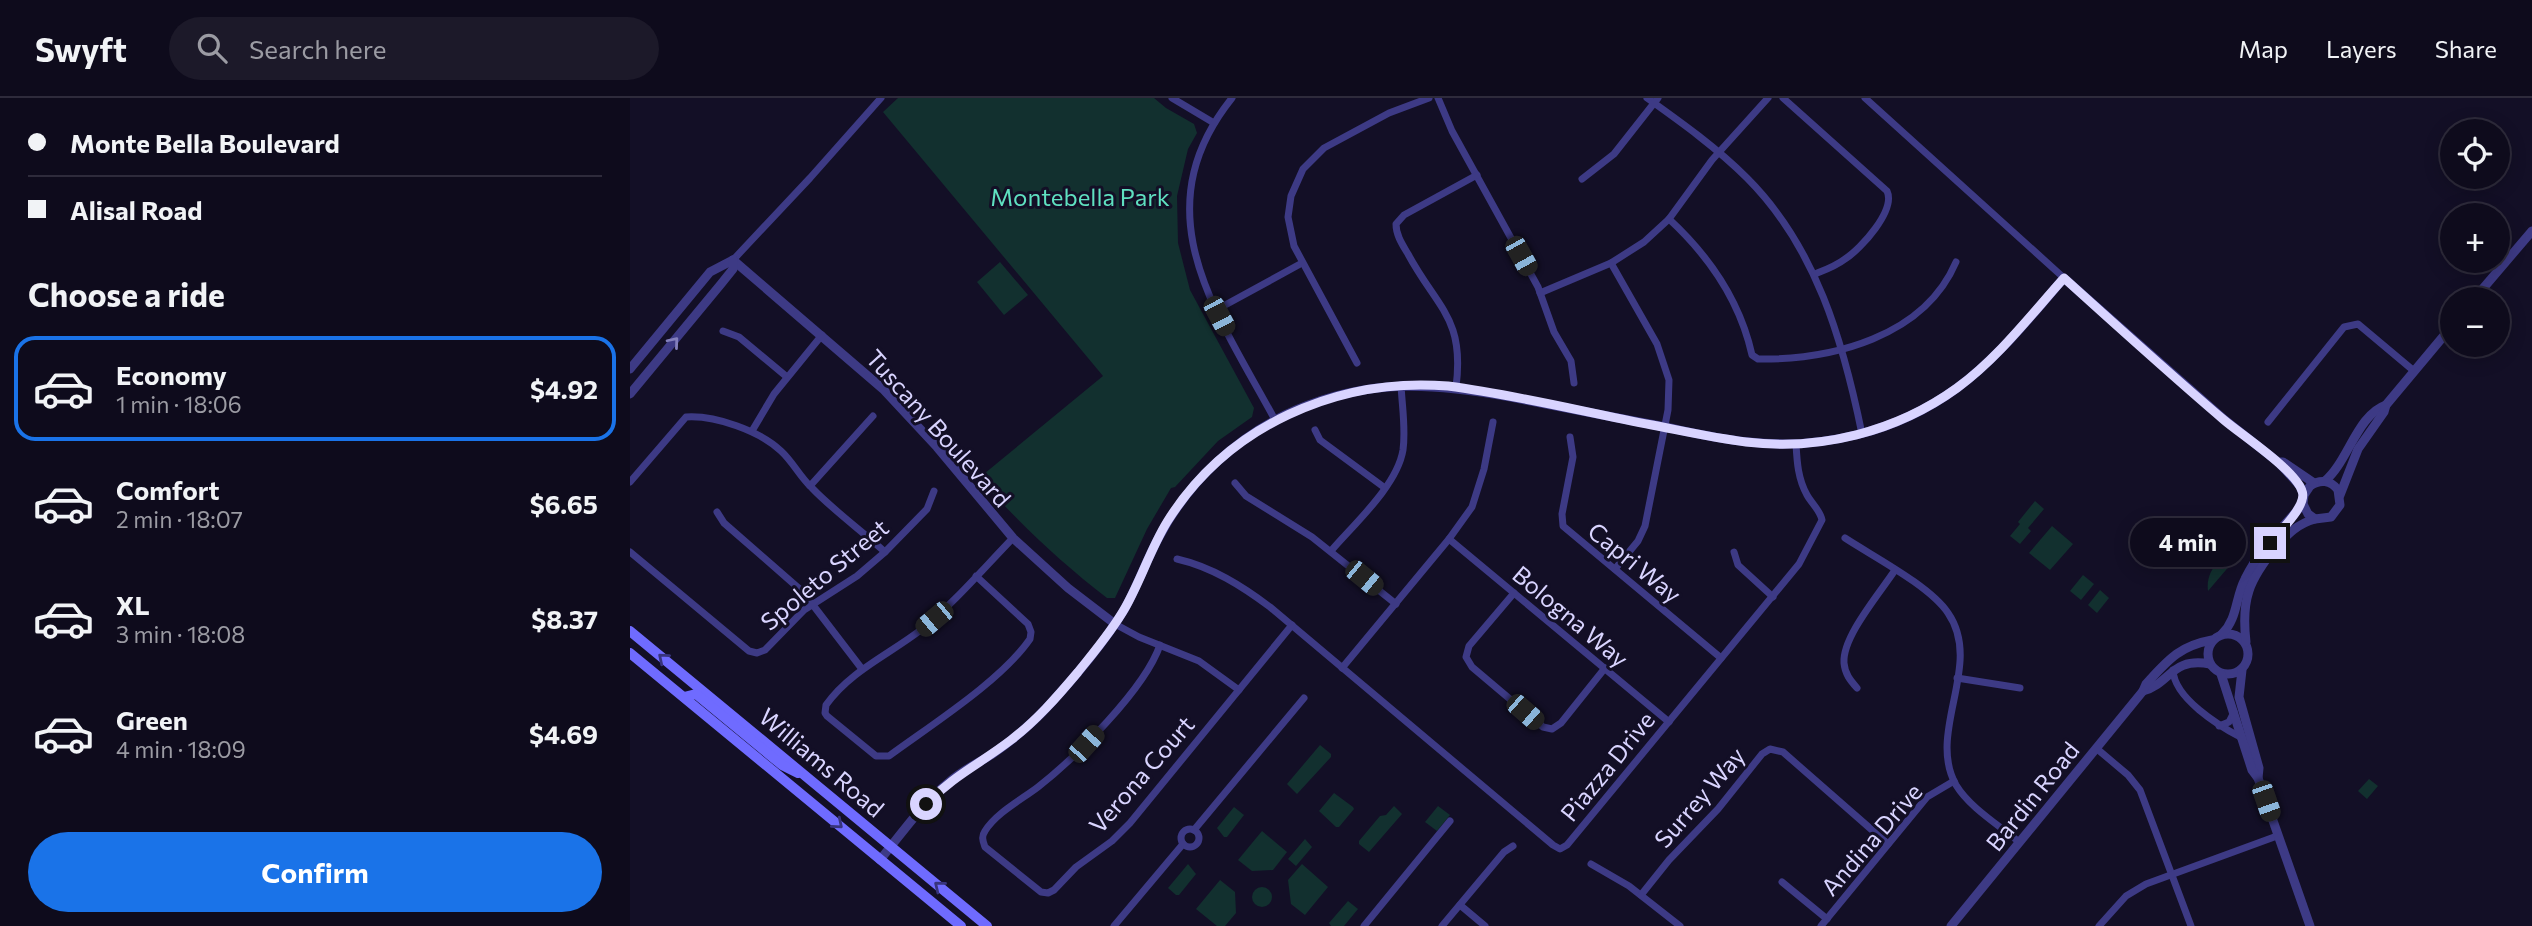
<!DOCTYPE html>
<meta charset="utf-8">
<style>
body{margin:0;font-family:Commissioner,sans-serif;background:#1c1929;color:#f1f3f6;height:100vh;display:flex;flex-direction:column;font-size:26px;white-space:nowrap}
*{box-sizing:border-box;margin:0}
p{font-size:23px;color:#9b9ba3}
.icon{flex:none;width:38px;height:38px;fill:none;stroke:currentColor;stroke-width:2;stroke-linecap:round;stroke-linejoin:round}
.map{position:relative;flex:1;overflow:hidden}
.side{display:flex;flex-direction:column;background:#0e0b1c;width:630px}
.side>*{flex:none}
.banner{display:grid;align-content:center;height:154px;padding:0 28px;background:#0e0b1c}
.controls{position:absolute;left:1810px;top:21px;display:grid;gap:14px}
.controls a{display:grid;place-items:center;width:70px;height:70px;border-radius:50%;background:#0e0b1c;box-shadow:0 4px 18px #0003,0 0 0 2px #2e2b3b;font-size:35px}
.end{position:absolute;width:32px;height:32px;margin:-16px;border:9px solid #d9d4ff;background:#111;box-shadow:0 0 0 4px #111}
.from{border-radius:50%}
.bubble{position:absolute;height:49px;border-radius:24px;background:#0e0b1c;box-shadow:0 4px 18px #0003,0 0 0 2px #2e2b3b;font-size:23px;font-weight:700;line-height:49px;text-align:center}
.car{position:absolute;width:21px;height:42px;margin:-21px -10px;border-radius:9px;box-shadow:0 0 5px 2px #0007;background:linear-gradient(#222 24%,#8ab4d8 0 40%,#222 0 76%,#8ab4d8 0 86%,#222 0)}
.banner b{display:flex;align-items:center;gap:24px;height:66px;font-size:26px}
.banner b+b{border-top:2px solid #2e2b3b}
.banner i{width:18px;height:18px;background:#f1f3f6}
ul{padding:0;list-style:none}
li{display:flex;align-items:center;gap:21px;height:105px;margin:0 14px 10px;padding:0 14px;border:4px solid transparent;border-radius:21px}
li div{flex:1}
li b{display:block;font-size:26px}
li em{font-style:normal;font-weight:700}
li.selected{border-color:#1a73e8}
li>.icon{width:63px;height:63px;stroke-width:1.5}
h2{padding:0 28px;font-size:32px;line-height:84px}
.button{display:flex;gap:14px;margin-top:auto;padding:14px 28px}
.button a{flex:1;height:80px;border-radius:42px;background:#1a73e8;color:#fff;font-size:28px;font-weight:700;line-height:80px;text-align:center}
header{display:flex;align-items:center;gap:42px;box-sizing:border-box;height:98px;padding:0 35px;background:#0e0b1c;border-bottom:2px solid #2e2b3b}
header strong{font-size:33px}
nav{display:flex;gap:38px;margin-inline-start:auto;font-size:24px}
.search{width:490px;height:63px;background:#1c1929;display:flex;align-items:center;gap:18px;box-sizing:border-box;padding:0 24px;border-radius:38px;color:#9b9ba3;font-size:26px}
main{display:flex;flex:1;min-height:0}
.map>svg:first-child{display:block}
.green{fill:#12302f}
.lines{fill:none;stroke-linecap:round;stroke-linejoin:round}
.minor{stroke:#3d3a85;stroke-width:7}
.tertiary{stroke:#3d3a85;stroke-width:9}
.secondary{stroke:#6f6bff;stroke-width:10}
.oneway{stroke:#837fbc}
.oneway2{stroke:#38347d}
.route{stroke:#d9d4ff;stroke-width:9}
.labels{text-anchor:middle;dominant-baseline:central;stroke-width:6;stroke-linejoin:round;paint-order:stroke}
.park-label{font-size:24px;fill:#5fe0c0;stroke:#130f26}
.street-label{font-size:24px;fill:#d9d4ff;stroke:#130f26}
</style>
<header>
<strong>Swyft</strong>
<div class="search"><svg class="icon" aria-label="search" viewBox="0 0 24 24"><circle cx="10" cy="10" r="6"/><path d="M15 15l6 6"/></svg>Search here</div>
<nav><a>Map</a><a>Layers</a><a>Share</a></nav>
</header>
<main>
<section class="side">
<div class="banner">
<b><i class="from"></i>Monte Bella Boulevard</b>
<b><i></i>Alisal Road</b>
</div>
<h2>Choose a ride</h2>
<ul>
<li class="selected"><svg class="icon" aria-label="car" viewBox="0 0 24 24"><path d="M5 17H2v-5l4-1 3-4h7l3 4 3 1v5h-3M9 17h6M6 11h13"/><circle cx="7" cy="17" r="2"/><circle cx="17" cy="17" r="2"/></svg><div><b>Economy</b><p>1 min · 18:06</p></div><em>$4.92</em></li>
<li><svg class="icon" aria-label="car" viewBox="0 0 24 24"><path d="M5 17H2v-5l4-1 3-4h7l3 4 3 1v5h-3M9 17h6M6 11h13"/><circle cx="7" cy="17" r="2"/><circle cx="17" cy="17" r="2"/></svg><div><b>Comfort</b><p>2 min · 18:07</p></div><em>$6.65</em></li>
<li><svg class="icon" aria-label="car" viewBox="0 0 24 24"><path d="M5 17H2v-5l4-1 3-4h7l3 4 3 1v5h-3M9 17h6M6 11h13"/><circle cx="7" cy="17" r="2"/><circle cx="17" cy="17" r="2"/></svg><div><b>XL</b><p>3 min · 18:08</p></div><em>$8.37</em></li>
<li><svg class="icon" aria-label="car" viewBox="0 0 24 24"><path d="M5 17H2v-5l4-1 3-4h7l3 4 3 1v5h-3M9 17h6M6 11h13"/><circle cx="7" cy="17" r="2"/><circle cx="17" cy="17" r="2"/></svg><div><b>Green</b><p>4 min · 18:09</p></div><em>$4.69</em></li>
</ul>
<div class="button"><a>Confirm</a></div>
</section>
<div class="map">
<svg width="1902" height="828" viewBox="0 0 1902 828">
<rect width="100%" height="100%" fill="#130f26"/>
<g class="green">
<path d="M268,0H524L536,10L564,26L567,35L558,51L547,98L548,145L560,192L624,310L622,319L588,343L545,389L541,390L517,431L485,500H477C430,464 388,424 349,380L473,278L253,14Z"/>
<path d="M370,164L398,197L374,217L347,184Z"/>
<path d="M1405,403L1414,411L1398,430L1401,433L1390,446L1380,438L1390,426L1388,424Z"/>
<path d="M1422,428L1443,446L1420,472L1399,455Z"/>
<path d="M1613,452L1578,493C1575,471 1593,455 1613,452Z"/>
<path d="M1453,477L1464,486L1451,502L1440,493Z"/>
<path d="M1470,492L1479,500L1467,515L1458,507Z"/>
<path d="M690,647L701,656V659L667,696L657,686Z"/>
<path d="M1739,681L1748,688L1737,701L1728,693Z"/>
<path d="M704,695L723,709L724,711L709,729H706L689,713Z"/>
<path d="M764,708L772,716L739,754L729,746V743L750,718L756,717Z"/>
<path d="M808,708L820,717L807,733L795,724Z"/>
<path d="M604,709L614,717L597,739H594L587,730Z"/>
<path d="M632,733L657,754L643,772L622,773L608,762Z"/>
<path d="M675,741L682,749L666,768L658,761Z"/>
<path d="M558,766L566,776L549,797H546L538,790Z"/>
<path d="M672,766L698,789L675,817L661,806L658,782Z"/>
<path d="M590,782L605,794L606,815L595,828H587L566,811Z"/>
<circle cx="632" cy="799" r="10"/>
<path d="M718,803L728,811L714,828H701L699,825Z"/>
</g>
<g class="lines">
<g class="minor">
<path d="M542,0L584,25"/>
<path d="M602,0C510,115 588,216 645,322"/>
<path d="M808,0L822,33L908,189L924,234L941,263L944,285"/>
<path d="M1017,0C1052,25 1087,50 1117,80C1186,149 1213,243 1232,336"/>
<path d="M1153,0L1257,93C1266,112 1231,151 1215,161C1206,168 1195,172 1185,176"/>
<path d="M1235,0L1434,180"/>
<path d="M952,81L984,56L1028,0"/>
<path d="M1039,121C1079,158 1110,203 1122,257L1128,261C1202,262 1294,239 1326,164"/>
<path d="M103,162L180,80L251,0"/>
<path d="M981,165L1027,246L1039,282L1038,312L1015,428L1008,443L985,471"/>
<path d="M910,195L981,165L1014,144L1039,121L1082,62L1138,0"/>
<path d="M586,212L672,165"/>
<path d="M93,233L109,239L157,279"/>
<path d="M727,265L664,148L658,119L661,98L673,71L694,50L759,15L799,0"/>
<path d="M826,289C835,220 807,210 778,156C772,146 766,137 766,126L774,117L847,77"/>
<path d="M1638,324L1714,229L1728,226L1784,273"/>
<path d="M685,332L690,342L755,390"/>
<path d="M122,333L144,296L192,237"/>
<path d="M940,339L943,359L932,416L933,428L1091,560"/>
<path d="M0,384L56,319C85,317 130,333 151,353C163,364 170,379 182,390C204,413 231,432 255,454"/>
<path d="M605,385L616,398L682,439L766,506"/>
<path d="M180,388L243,318"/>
<path d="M87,414L94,425L173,494L232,571"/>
<path d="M1215,440C1244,459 1300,488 1318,515C1354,567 1296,634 1326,687C1340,710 1369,727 1389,744"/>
<path d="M819,441L1039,624"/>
<path d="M701,453C724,426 767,388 773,352C776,331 772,308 771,287"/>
<path d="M0,454L119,553L127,555L135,552L174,512L227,478L255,454L297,411L304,393"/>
<path d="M1104,454L1108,467L1143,499"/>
<path d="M547,461C582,469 612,488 640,509L923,747L930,751L937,747L1169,466L1192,422C1190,412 1182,406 1177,397C1168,381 1167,364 1166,346"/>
<path d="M346,478L398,526L401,534L400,541C371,583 301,627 259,658H246L197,618L195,615L196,607C220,573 260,556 292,531C325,504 353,471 383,440"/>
<path d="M884,495L839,548L836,559L842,569L913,629L922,631L931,625L975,570"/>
<path d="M485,526L509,539L569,563L609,592"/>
<path d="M530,547C515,591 445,660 408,689C391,702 366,715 355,733C351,739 353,743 355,749L411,794L418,795L424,792L446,769L482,743L500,725L662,527"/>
<path d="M712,570L819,441L842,409L854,371L863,324"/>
<path d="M1543,572C1544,600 1589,628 1612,640"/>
<path d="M1327,580L1390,590"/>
<path d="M1227,590C1220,582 1215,576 1214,565C1212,539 1250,495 1265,472"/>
<path d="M1589,628L1599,624L1604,614"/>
<path d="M1466,650L1498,677L1510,692L1561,828"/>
<circle cx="560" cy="740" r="9"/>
<path d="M564,732L674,600"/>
<path d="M961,766L999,788L1050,828"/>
<path d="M1152,784L1197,821"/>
<path d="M1011,797L1039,762L1088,711L1132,656L1140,651L1153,654L1258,746"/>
<path d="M830,807L855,828"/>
<path d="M484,828L553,746"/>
<path d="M734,828L820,723"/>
<path d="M812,828L874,754L883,748"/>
<path d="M1191,828L1297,699L1324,683"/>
<path d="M1469,828L1496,798L1516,786L1647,738"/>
</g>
<g class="tertiary">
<path d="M103,162L253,291L307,349L383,440L438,490L485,526"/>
<path d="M1844,201L1902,133"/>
<path d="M0,271L80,174L103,162"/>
<path d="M0,296L91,186L103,171V162"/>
<path d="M1649,365L1670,388L1674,397"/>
<path d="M1695,383C1718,364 1727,317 1756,307"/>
<path d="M1710,397L1728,351L1754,314L1756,307L1822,228"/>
<circle cx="1598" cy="556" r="20"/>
<path d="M1592,536C1608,520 1605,500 1615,481C1628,453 1653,429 1673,406L1674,397L1680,388C1690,381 1701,382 1708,392L1710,407L1701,419L1685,421L1678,416L1673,406"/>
<path d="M1616,544C1611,501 1619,482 1646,449C1658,436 1667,426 1685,421"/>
<path d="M1612,572L1609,599L1629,670L1628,680"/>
<path d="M1591,576L1622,672L1628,680L1680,828"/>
<path d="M1513,593C1541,585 1541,559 1580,566"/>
<path d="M250,762C272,735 291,707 318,685C331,673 346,666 361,657C383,642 404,624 422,604C447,576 474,545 494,512C507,489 516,463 529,439C558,384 608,337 666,312C740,280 804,285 881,299C929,309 977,318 1025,327C1056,333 1087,341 1119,344C1192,352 1267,334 1327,290C1368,260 1401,218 1434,180L1595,322L1648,364H1653L1684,385"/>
<path d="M1321,828L1513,593L1516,586C1538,562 1549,548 1582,542"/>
</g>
<g class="secondary">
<path d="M0,533L357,828"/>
<path d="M0,555L331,828"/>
<path d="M54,599L66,596L152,667L168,675"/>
</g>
</g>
<defs><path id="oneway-chevron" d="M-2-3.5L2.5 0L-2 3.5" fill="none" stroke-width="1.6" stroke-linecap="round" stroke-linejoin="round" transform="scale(1.75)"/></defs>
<use class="oneway" href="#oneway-chevron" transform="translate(44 244) rotate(-50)"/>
<g class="oneway2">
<use href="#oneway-chevron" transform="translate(33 560) rotate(-140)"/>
<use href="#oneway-chevron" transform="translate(208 726) rotate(40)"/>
<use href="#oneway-chevron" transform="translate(309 788) rotate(-141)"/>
</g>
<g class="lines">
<path class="route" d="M296,706C323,678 351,665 381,642C406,623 427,599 448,574C464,554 482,533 495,510C511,482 520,452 537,424C597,328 707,279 818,288C887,297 954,314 1022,327C1053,333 1084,340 1116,344C1190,353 1266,334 1327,290C1368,260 1400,218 1434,180C1487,228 1540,276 1594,322C1613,338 1665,372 1672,393C1678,407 1649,434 1640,445"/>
</g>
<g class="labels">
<g class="park-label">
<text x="450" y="98">Montebella Park</text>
</g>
<g class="street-label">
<text transform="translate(309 330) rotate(48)">Tuscany Boulevard</text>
<text transform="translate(1005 464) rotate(39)">Capri Way</text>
<text transform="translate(194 476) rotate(-40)">Spoleto Street</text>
<text transform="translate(941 518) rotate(40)">Bologna Way</text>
<text transform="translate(192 664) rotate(40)">Williams Road</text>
<text transform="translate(977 668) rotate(-51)">Piazza Drive</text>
<text transform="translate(511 676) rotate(-49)">Verona Court</text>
<text transform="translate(1402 698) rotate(-51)">Bardin Road</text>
<text transform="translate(1069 699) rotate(-49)">Surrey Way</text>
<text transform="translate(1241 741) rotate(-49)">Andina Drive</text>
</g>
</g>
</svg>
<div class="controls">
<a><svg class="icon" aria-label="locate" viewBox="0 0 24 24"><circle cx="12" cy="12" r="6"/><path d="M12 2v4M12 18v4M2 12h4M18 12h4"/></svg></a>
<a>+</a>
<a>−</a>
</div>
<i class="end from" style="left:296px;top:706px"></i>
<i class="end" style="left:1640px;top:445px"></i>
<div class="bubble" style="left:1500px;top:420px;width:116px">4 min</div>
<i class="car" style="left:891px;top:158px;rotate:151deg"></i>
<i class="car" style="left:589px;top:218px;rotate:152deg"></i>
<i class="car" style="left:734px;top:480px;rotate:129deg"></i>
<i class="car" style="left:304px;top:521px;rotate:230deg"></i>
<i class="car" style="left:895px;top:614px;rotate:131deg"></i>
<i class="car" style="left:456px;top:646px;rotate:42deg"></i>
<i class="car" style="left:1636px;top:703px;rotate:161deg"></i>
</div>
</main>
